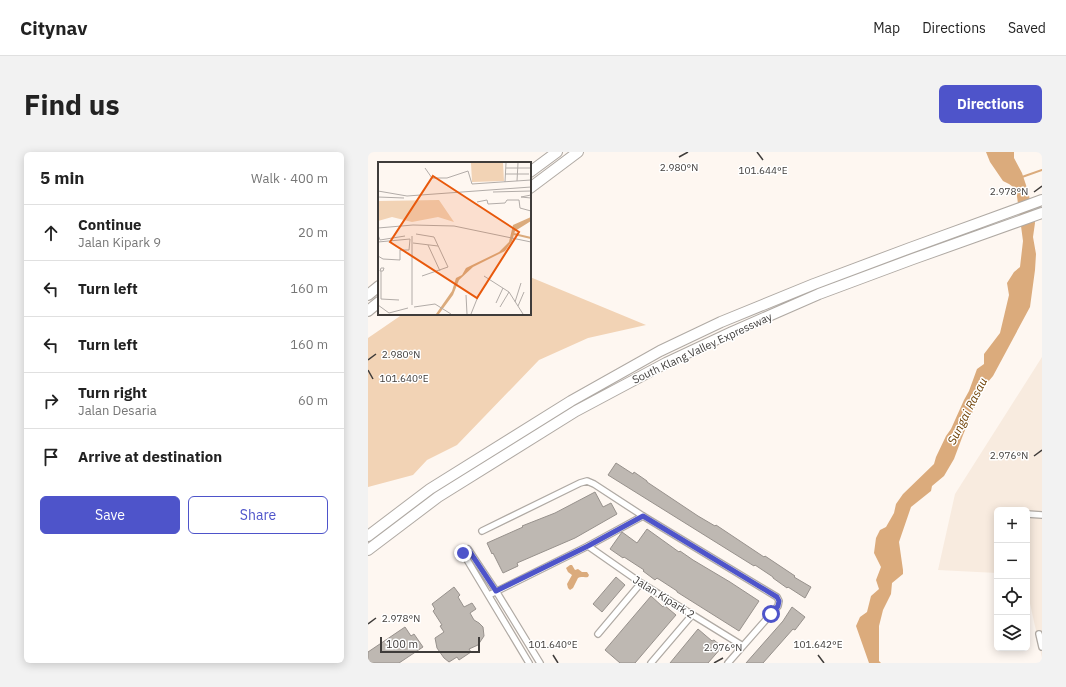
<!DOCTYPE html>
<meta charset="utf-8">
<style>
:root{--surface:#fff;--page:#f2f2f2;--text:#222;--muted:#767676;--line:#e0e0e0;--accent:#4e54ca}
body{margin:0;font-family:"IBM Plex Sans",sans-serif;background:var(--page);color:var(--text)}
.controls{position:absolute;right:12px;bottom:12px;display:grid;overflow:hidden;border-radius:6px;box-shadow:0 2px 10px #0003}
.controls button{width:36px;height:36px;display:grid;place-items:center;padding:0;border:0;border-bottom:1px solid var(--line);background:var(--surface);color:var(--text);font:20px sans-serif}
.scale{position:absolute;left:12px;bottom:10px;width:100px;box-sizing:border-box;padding-left:4px;border:2px solid #3f3c3a;border-top:0;font-size:11px;line-height:14px;white-space:nowrap;color:#3f3c3a;-webkit-text-stroke:3px #fff;paint-order:stroke}
.stop{position:absolute;width:12px;height:12px;margin:-9px;border:3px solid #4e54ca;border-radius:50%;background:#fff}
.stop.end{background:#4e54ca;border-color:#fff;box-shadow:0 1px 4px #0008}
.list{margin:0;padding:0;list-style:none}
h2{display:flex;justify-content:space-between;align-items:center;height:52px;margin:0;padding:0 16px;font-size:17px}
h2 small{font-size:13px;font-weight:400;color:var(--muted)}
.list li{display:grid;grid-template-columns:26px 1fr auto;gap:12px;align-items:center;box-sizing:border-box;height:56px;padding:0 16px;border-top:1px solid var(--line)}
.list b{display:block;font-size:15px;white-space:nowrap}
.list p{margin:0;font-size:13px;white-space:nowrap;color:var(--muted)}
.list em{font-size:13px;font-style:normal;color:var(--muted)}
.actions{display:flex;gap:8px;padding:12px 16px}
.actions a{flex:1;padding:9px 0;border:1px solid var(--accent);border-radius:6px;text-align:center;font-size:14px;color:var(--accent)}
.actions .main{background:var(--accent);color:#fff}
.icon{flex:none;width:22px;height:22px;fill:none;stroke:currentColor;stroke-width:2;stroke-linecap:round;stroke-linejoin:round}
.map{position:relative;flex:none;width:674px;height:511px;overflow:hidden;border-radius:6px}
header{display:flex;align-items:center;gap:24px;box-sizing:border-box;height:56px;padding:0 20px;background:var(--surface);border-bottom:1px solid var(--line)}
header strong{font-size:19px}
nav{display:flex;gap:22px;margin-inline-start:auto;font-size:14px}
.intro{display:flex;align-items:center;justify-content:space-between;box-sizing:border-box;height:96px;padding:0 24px}
h1{margin:0;font-size:28px}
.button{padding:10px 18px;border-radius:6px;background:var(--accent);color:#fff;font-size:14px;font-weight:700}
main{display:flex;gap:24px;padding:0 24px}
aside{flex:1;background:var(--surface);border-radius:6px;box-shadow:0 2px 10px #0003}
.map>svg:first-child{display:block}
.built{fill:#f8ebdf}
.green{fill:#f2d3b5}
.water{fill:#dbab7c}
.lines{fill:none;stroke-linecap:round;stroke-linejoin:round}
.stream{stroke:#dbab7c;stroke-width:2}
.building{fill:#beb8b2;stroke:#97918c}
.minor-casing{stroke:#b0aaa4;stroke-width:8}
.motorway-casing{stroke:#b0aaa4;stroke-width:12}
.minor{stroke:#fff;stroke-width:5.5}
.motorway{stroke:#fff;stroke-width:10}
.route{stroke:#4e54ca;stroke-width:5}
.ticks{fill:none;stroke:#3f3c3a;stroke-width:1.5}
.labels{text-anchor:middle;dominant-baseline:central;stroke-width:3;stroke-linejoin:round;paint-order:stroke}
.street-label{font-size:11px;fill:#3f3c3a;stroke:#fff}
.water-label{font-size:12px;font-style:italic;fill:#6f4206;stroke:#fff}
.inset-river{fill:none;stroke:#dbab7c;stroke-width:2}
.inset-road{fill:none;stroke:#b2aca8;stroke-width:1}
.view{fill:#e8590c;fill-opacity:0.15;stroke:#e8590c;stroke-width:2}
.inset-edge{fill:none;stroke:#3f3c3a;stroke-width:2}
.ticks-label{font-size:10px;text-anchor:middle;fill:#3f3c3a;stroke:#fff;stroke-width:3;stroke-linejoin:round;paint-order:stroke}
</style>
<header>
<strong>Citynav</strong>
<nav><a>Map</a><a>Directions</a><a>Saved</a></nav>
</header>
<div class="intro"><h1>Find us</h1><a class="button">Directions</a></div>
<main>
<aside>
<h2>5 min<small>Walk · 400 m</small></h2>
<ul class="list">
<li><svg class="icon" aria-label="ahead" viewBox="0 0 24 24"><path d="M12 20V5M6 11l6-6 6 6"/></svg><div><b>Continue</b><p>Jalan Kipark 9</p></div><em>20 m</em></li>
<li><svg class="icon" aria-label="left" viewBox="0 0 24 24"><path d="M17 20v-9H6M10 6l-5 5 5 5"/></svg><div><b>Turn left</b></div><em>160 m</em></li>
<li><svg class="icon" aria-label="left" viewBox="0 0 24 24"><path d="M17 20v-9H6M10 6l-5 5 5 5"/></svg><div><b>Turn left</b></div><em>160 m</em></li>
<li><svg class="icon" aria-label="right" viewBox="0 0 24 24"><path d="M7 20v-9h11M14 6l5 5-5 5"/></svg><div><b>Turn right</b><p>Jalan Desaria</p></div><em>60 m</em></li>
<li><svg class="icon" aria-label="arrive" viewBox="0 0 24 24"><path d="M6 21V4h12l-3 4 3 4H6"/></svg><div><b>Arrive at destination</b></div></li>
</ul>
<div class="actions"><a class="main">Save</a><a>Share</a></div>
</aside>
<div class="map">
<svg width="674" height="511" viewBox="0 0 674 511">
<rect width="100%" height="100%" fill="#fef7f1"/>
<path class="built" d="M674 205V506L659 438V358H629V421L570 418 587 342Z"/>
<path class="green" d="M162 125 278 173 220 186 171 208 89 293 59 308 45 323 0 335V186L35 162H162Z"/>
<path class="water" d="M618 0H646V6L654 21 660 39 667 71 665 85 668 102 667 118 662 155 625 224 614 237 595 283 586 307 576 324 564 334 563 339 543 355 531 390 535 418V422L524 431 523 442 515 458 511 474V509L513 511H501L488 474 492 465 499 460 503 444 511 437 508 428 513 415 506 401 508 386 512 378 518 375 526 361 528 352 535 342 566 312 568 305 578 284 583 277 596 248 601 239 609 217 616 212V202L632 181 641 143 639 131 646 120 652 115 655 89 648 37 641 32 635 29 622 10Z
M202 413H204L207 418 210 417 214 420H219L221 423 220 425C216 426 213 424 210 426L205 436 202 438 200 436 199 432 204 423 200 420 198 416Z"/>
<g class="lines">
<path class="stream" d="M654 25 674 18"/>
</g>
<path class="building" d="M248 311 265 322 266 320 279 329V330L330 364 347 374 348 373 396 405 397 404 427 424 426 425 443 435 437 446 420 435 419 436 405 426V425L387 413 386 414 240 323Z
M227 340 235 355 243 351 249 362 207 386 149 411 150 414 135 421 125 401 124 402 119 391 155 375 154 374 187 361Z
M279 377 311 400 312 399 325 408 362 430 391 449 371 479 309 440V439L289 426 287 428 275 419 276 418 256 405 255 406 242 397 254 380 269 391Z
M248 425 257 433 234 460 225 452Z
M86 435 92 443 90 445 96 455 104 451 108 457 102 461 106 468 111 471 115 475 116 484 110 493 101 497 103 500 91 508 89 505 81 510 76 506 69 496 67 486 76 480 72 474 74 473 65 459 67 457 64 452Z
M283 444 295 455 296 453 308 463 267 511H252L237 498Z
M424 455 437 465 427 478 425 477 395 511H378L415 469Z
M37 475 43 484 46 482 55 495 31 511H0V500Z
M330 477 344 489 346 488 354 495 340 511H302Z"/>
<g class="lines">
<g class="minor-casing">
<path id="minor" d="M659 362 674 363
M114 379 212 331 219 329 226 332 275 364 409 445 411 449 410 454 360 511
M220 394 273 431 375 494
M121 443 220 394 275 364
M230 482 273 431
M671 482 674 495
M161 511 95 401 100 397 128 439 172 511
M283 511 324 463"/>
</g>
<g class="motorway-casing">
<path id="motorway" d="M162 20 189 0
M162 36 210 0
M0 143 11 134
M0 159 11 150
M0 384 62 337 203 249 292 199 353 170 446 132 542 96 674 48
M0 398 70 345 208 259 298 211 364 180 451 142 545 107 674 61"/>
</g>
<use href="#minor" class="minor"/>
<use href="#motorway" class="motorway"/>
</g>
<g class="lines">
<path class="route" d="M95 401 100 397 128 439 220 394 275 364 409 445 411 449 410 454 403 462"/>
</g>
<path class="ticks" d="M389 0 395 8M311 5 320 0M666 40 674 34M0 208 8 202M0 218 5 227M666 304 674 298M0 472 8 466M185 503 190 511M450 503 456 511M346 511 355 506"/>
<g class="labels">
<g class="street-label">
<text transform="translate(334 196) rotate(-25)">South Klang Valley Expressway</text>
<text transform="translate(296 445) rotate(32)">Jalan Kipark 2</text>
</g>
<g class="water-label">
<text transform="translate(599 259) rotate(-63)">Sungai Rasau</text>
</g>
</g>
<g transform="translate(10 10)">
<rect width="153" height="153" fill="#fef7f1"/>
<path d="M93 1H125L126 19 94 20ZM61 38 76 60 60 55 34 60 14 55 0 59V39Z" fill="#f2d3b5"/>
<path d="M153 55V59L137 69 134 79 127 89 95 105 81 118 75 133 61 152H58L74 129 78 116 84 113 88 106 121 90 131 80 135 63Z" fill="#dbab7c"/>
<path class="inset-river" d="M136 72 153 76"/>
<path class="inset-road" d="M47 6 54 16H69L90 9 94 22 153 18M128 6H153M127 12H151M139 19 140 1M127 20 128 1M0 29 29 34 153 25M115 30 153 29M153 33 143 35 153 36M0 35 26 36M99 40 109 38 110 42 127 41 129 38H141L142 46 153 49M0 66 35 63 76 64 153 80M38 72 56 75 70 105 44 114M0 73 2 78 27 74M34 74V143M0 80 32 77 31 88H22V98L5 97 0 94M35 81 60 84M50 83 62 109M3 106H6L5 109H2ZM3 109V137L21 138M106 114 131 130 145 152M88 133 89 152M137 140 143 121M118 141 125 126M0 143 11 151 30 146M140 144 146 130M36 145 57 142 73 152M122 145 131 130M93 152 101 132"/>
<path class="view" d="M55 14 141 70 99 136 12 80Z"/>
<rect width="153" height="153" class="inset-edge"/>
</g>
<g class="ticks-label">
<text x="311" y="19">2.980°N</text>
<text x="395" y="22">101.644°E</text>
<text x="641" y="43">2.978°N</text>
<text x="33" y="206">2.980°N</text>
<text x="36" y="230">101.640°E</text>
<text x="641" y="307">2.976°N</text>
<text x="33" y="470">2.978°N</text>
<text x="185" y="496">101.640°E</text>
<text x="450" y="496">101.642°E</text>
<text x="355" y="499">2.976°N</text>
</g>
</svg>
<div class="controls">
<button>+</button>
<button>−</button>
<button><svg class="icon" aria-label="locate" viewBox="0 0 24 24"><circle cx="12" cy="12" r="6"/><path d="M12 2v4M12 18v4M2 12h4M18 12h4"/></svg></button>
<button><svg class="icon" aria-label="layers" viewBox="0 0 24 24"><path d="M12 4l9 5-9 5-9-5zM3 14l9 5 9-5"/></svg></button>
</div>
<div class="scale">100 m</div>
<div class="stop" style="left:403px;top:462px"></div>
<div class="stop end" style="left:95px;top:401px"></div>
</div>
</main>
